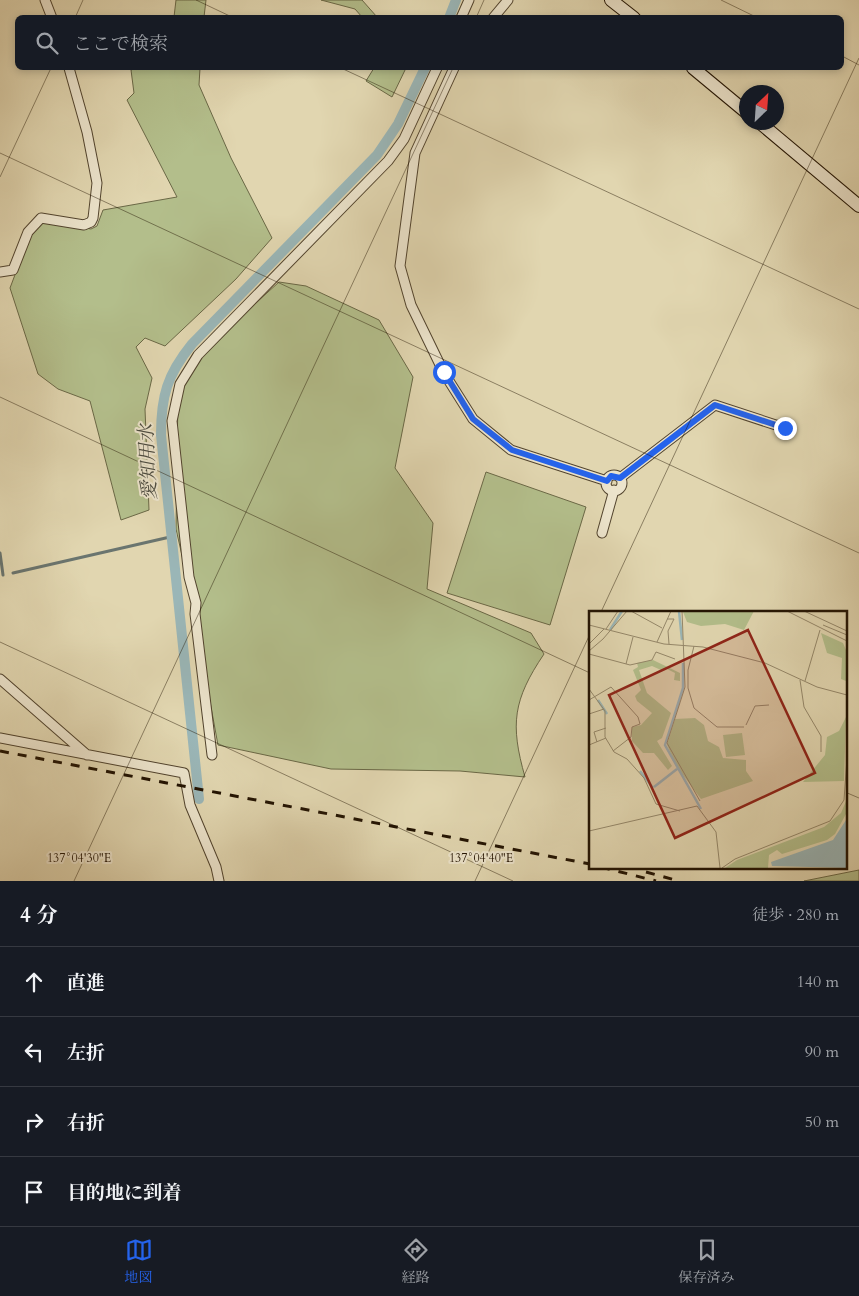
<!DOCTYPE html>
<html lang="ja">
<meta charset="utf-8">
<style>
:root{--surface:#171b24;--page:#20242c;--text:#f1f3f6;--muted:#9ea1a6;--line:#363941;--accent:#2563eb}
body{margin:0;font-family:Cardo,"Noto Serif JP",serif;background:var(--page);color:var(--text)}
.compass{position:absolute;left:739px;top:85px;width:45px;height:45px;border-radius:50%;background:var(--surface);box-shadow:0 2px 8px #0003;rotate:25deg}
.stop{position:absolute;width:15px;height:15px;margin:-11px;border:4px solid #2563eb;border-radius:50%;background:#fff}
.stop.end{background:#2563eb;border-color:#fff;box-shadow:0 1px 5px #0008}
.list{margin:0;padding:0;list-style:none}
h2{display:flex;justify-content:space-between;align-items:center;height:65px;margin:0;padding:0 20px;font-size:21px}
h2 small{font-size:16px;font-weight:400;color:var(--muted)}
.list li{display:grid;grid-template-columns:32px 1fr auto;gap:15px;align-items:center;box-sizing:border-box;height:70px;padding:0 20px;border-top:1px solid var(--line)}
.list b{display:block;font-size:19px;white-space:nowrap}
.list em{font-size:16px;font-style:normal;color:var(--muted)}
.icon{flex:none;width:28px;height:28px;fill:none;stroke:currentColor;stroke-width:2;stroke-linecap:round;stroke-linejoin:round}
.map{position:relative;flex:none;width:859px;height:881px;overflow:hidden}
.search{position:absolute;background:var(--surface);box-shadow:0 2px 8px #0003;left:15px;right:15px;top:15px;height:55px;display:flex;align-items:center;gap:12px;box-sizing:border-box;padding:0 18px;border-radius:8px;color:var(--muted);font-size:19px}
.sheet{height:345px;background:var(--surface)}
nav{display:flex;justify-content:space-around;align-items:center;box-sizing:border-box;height:70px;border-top:1px solid var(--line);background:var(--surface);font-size:14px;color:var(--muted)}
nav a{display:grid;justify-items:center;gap:2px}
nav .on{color:var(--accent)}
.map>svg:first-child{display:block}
.green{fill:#b3be8b;stroke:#6a6846}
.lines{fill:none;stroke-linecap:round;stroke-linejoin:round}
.stream{stroke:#6a756f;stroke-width:3}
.canal{stroke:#9ab6b7;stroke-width:10}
.minor-casing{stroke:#52442e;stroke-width:11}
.secondary-casing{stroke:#221302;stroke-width:14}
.minor{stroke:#ece4cc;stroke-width:9}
.secondary{stroke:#ece4cc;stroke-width:12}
.rail{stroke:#221302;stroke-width:3;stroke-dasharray:9 9;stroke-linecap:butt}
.route{stroke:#2563eb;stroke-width:6}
.ticks{fill:none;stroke:#221302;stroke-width:1;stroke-opacity:0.45}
.labels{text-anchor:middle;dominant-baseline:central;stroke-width:4;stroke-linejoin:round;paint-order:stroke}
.water-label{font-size:19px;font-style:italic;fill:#4c4c41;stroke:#ece4cc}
.inset-river{fill:none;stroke:#9ab6b7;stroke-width:2.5}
.inset-road{fill:none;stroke:#95886a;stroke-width:1}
.view{fill:#8f2418;fill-opacity:0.15;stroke:#8f2418;stroke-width:2.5}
.inset-edge{fill:none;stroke:#221302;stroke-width:2.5}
.ticks-label{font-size:12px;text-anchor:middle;fill:#221302;stroke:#ece4cc;stroke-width:4;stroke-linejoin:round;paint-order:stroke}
</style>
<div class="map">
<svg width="859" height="881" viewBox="0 0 859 881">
<rect width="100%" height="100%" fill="#e1d6b0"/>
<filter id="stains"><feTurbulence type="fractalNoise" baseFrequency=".004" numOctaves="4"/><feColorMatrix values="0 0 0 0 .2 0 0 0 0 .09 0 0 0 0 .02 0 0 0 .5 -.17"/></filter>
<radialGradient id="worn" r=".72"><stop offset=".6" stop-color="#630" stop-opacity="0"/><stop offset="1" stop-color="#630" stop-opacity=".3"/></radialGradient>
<path class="green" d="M176 0H206L204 17H174Z
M321 0H362L377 17H362L355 9Z
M137 68H200L199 85 231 158 272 238 236 279 165 346 145 338 136 347 152 378 145 409 149 510 121 520 90 401 58 389 38 374 10 288 30 235 42 219 91 229 97 226 103 210 177 197 127 100 134 93 131 70Z
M374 68H406L392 97 366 81Z
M279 282 306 286 379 320 413 377 395 468 433 523 427 589 531 633 544 654C513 700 510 724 525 777L460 771 331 769 218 745 188 582 176 529 178 393 201 353Z
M486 472 586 507 550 625 447 593Z
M859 870V881H804Z"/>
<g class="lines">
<path class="stream" d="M0 553 3 575
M13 573 170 537"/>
<path class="canal" d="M449 18 456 0
M199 799 161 435C161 396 167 375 192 344L377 155 398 124 425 68"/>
<g class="minor-casing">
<path id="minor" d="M45 0 52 18
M461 18 469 0
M493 18 508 0
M454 68 415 153 400 266 411 305 444 373 473 419 511 450 607 481
M0 272 13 270 28 232 41 218 84 225 91 222 93 218 97 183 87 132 69 68
M606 483a8 8 0 1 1 16 0a8 8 0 1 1-16 0Z
M620 478 715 405 785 428
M602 533 614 490
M0 679 87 755
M0 738 184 773 190 805 216 867 219 881
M212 755 195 614 196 603 189 577 172 421 180 384 198 355 388 161 404 139 437 68"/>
</g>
<g class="secondary-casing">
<path id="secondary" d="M611 0 634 18
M693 68 746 112
M759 122 859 206"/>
</g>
<use href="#minor" class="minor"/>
<use href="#secondary" class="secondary"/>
<path class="rail" d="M0 751 590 864
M601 867 656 881
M646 872 679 881"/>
</g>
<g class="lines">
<path class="route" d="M444 372 473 419 512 450 607 481 611 476 620 478 715 405 785 428"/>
</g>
<path class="ticks" d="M196 0 234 18M721 0 758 18M75 18 83 0M476 18 484 0M842 56 859 65M341 68 859 309M0 153 859 553M0 177 51 68M0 397 590 673M601 612 859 58M0 642 513 881M845 792 859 798M74 881 453 68M475 881 590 634"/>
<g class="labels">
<g class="water-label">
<text transform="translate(148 462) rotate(-93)">愛知用水</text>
</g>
</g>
<g transform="translate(589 611)">
<rect width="258" height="258" fill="#e1d6b0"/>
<path d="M165 0 155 19 136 13 112 15 98 11 94 1ZM232 22 254 32 257 39V70L252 68 253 47 238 42ZM64 49 91 62V70L85 69 86 62 78 58 72 59 63 55 50 59 58 82 82 102 73 127 68 130 83 155 79 159 65 142H54L43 130V116L52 114 63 102 48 90 46 85 52 79 44 59 49 56 48 52ZM257 106 255 170 214 171 236 144 238 126 250 120ZM106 107 115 114 119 130 130 136 134 147 157 149V160L164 170 112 188 88 156 78 134 86 108ZM153 122 156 144 137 146 134 124ZM257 190V203L246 223 238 229 193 243 188 239 180 244 179 257H136L148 249 235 216 252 202Z" fill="#b3be8b"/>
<path d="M257 209V257L183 255 182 251 244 229Z" fill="#9ab6b7"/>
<path class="inset-river" d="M90 0 93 29M21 19 33 0M94 52V77L76 134 112 198M9 89 18 103M51 160 64 177M65 176 88 158"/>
<path class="inset-road" d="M42 0 73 17M93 0 96 76 78 132 111 190M198 0 258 30M215 0 258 20M78 8H85L79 20 80 33M0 14 75 33 114 36 176 52 228 76 258 84M234 14 258 24M17 18 29 0M68 31 82 0M0 33 15 18M105 35 99 59V77L105 97 128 116H155M0 40 14 28 38 0M0 43 41 54 63 49 67 41 86 48M37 53 44 26M211 69 215 96 232 125V141M216 70 231 19M0 78 16 100V126L25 141 38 148 55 167 67 193 91 200M0 89 22 76 49 106 51 113 43 116 42 126 24 140M0 103 15 98M157 114 166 95 180 94M8 131 5 121 17 117M0 134 17 127M0 220 108 195 127 221 131 257M133 257 146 248 241 210 255 189 258 147"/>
<path class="view" d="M159 19 226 162 86 227 20 84Z"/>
<rect width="258" height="258" class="inset-edge"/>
</g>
<g class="ticks-label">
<text x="79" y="862">137°04'30"E</text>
<text x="481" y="862">137°04'40"E</text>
</g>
<rect width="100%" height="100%" filter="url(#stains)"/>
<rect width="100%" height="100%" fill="url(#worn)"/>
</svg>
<svg class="compass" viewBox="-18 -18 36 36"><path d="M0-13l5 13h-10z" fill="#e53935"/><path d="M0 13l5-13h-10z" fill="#9ea1a6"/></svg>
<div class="stop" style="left:444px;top:372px"></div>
<div class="stop end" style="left:785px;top:428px"></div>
<div class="search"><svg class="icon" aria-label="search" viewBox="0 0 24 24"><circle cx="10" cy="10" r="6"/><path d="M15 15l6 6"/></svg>ここで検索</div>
</div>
<section class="sheet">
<h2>4 分<small>徒歩 · 280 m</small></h2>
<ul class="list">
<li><svg class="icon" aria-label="ahead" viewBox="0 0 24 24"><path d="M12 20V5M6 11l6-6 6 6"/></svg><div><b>直進</b></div><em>140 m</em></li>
<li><svg class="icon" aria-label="left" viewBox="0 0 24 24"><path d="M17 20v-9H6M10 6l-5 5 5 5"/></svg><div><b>左折</b></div><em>90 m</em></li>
<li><svg class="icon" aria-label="right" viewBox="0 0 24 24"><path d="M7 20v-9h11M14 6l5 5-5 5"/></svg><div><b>右折</b></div><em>50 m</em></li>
<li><svg class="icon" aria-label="arrive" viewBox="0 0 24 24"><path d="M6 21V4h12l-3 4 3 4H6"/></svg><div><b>目的地に到着</b></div></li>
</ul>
</section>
<nav>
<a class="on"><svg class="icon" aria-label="map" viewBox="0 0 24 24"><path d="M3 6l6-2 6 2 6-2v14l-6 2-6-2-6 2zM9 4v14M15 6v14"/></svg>地図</a>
<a><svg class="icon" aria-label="directions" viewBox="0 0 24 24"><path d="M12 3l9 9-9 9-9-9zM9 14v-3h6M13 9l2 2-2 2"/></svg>経路</a>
<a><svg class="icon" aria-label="saved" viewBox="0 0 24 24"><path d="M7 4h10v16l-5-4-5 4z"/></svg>保存済み</a>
</nav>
